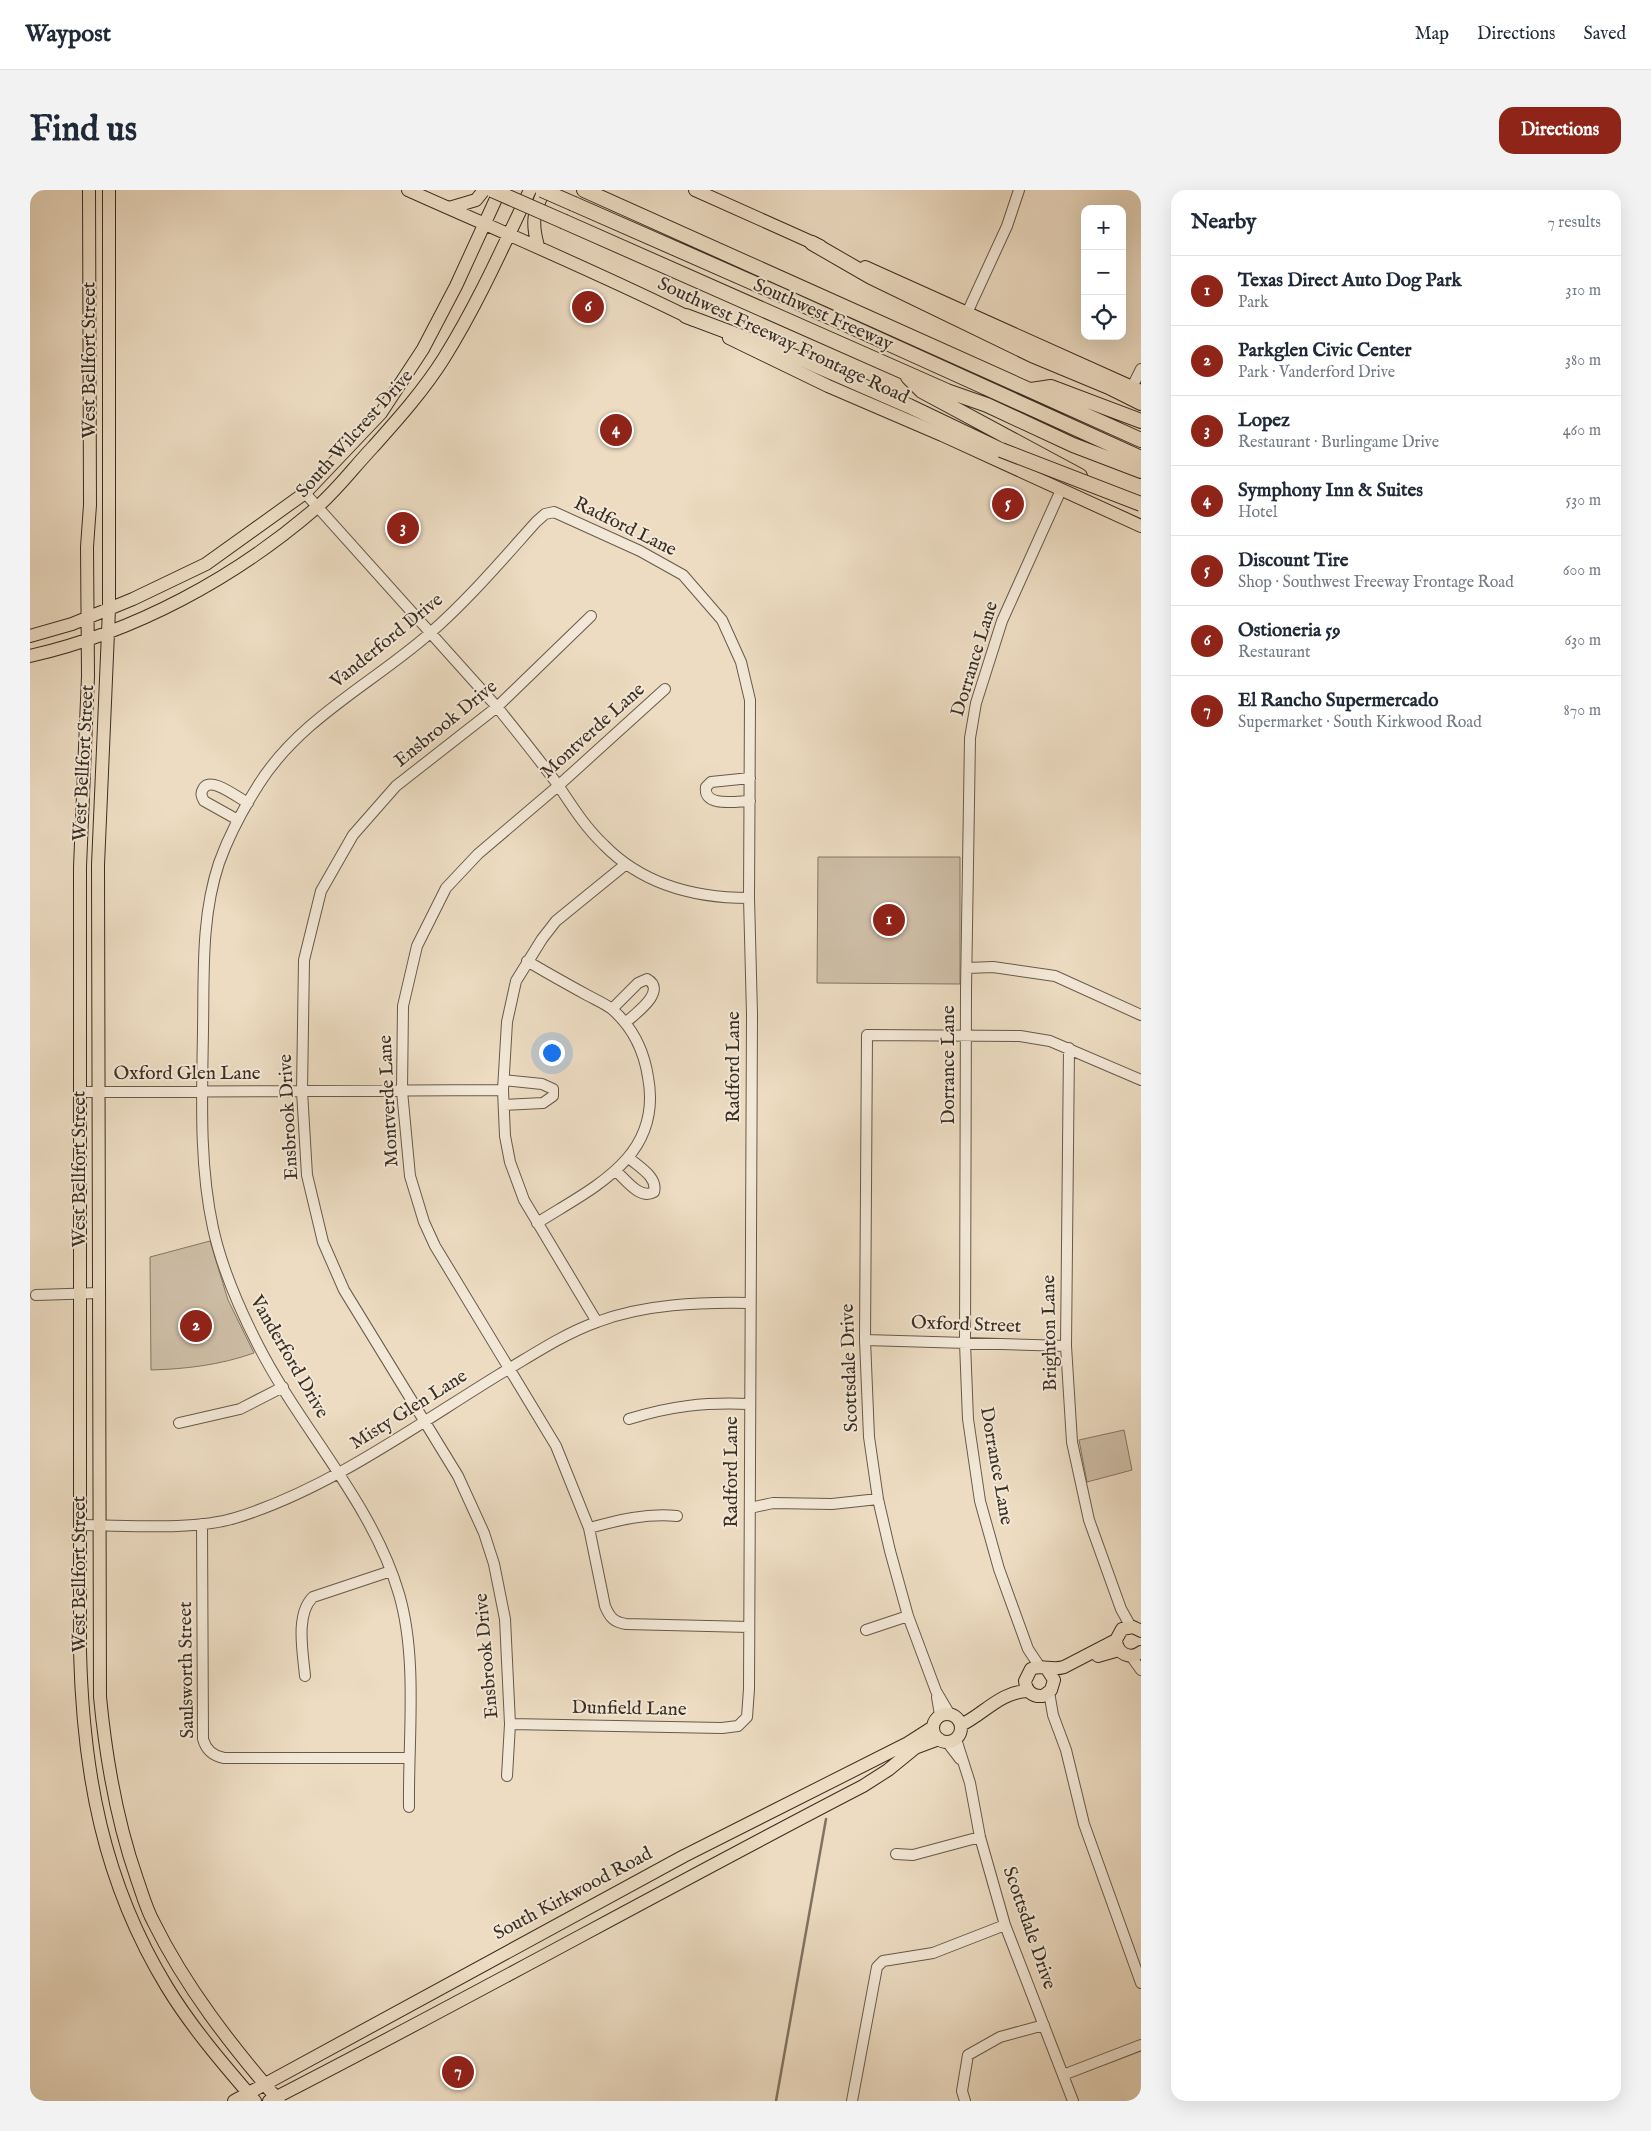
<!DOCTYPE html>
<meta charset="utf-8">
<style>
:root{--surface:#fff;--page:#f2f2f3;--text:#1f2937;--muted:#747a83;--line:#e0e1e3;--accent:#8f2418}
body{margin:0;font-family:"IM FELL English",serif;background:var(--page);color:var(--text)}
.controls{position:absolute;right:15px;top:15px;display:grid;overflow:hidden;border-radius:10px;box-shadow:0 5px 20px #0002}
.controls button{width:45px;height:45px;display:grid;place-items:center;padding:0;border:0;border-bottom:1px solid var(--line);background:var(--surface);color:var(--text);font:25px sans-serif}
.you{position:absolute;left:521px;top:862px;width:18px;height:18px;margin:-12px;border:4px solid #fff;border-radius:50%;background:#1a73e8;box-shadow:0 0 0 8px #1a73e833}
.badge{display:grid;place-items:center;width:32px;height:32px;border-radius:50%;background:var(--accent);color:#fff;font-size:16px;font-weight:700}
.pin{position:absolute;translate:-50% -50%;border:2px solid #fff;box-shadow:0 1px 5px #0006}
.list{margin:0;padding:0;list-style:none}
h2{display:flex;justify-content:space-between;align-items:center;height:65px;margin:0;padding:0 20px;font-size:21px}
h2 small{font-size:16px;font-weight:400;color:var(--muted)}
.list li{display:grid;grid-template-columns:32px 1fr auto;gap:15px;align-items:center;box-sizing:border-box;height:70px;padding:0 20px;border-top:1px solid var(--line)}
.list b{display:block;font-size:19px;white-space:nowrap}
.list p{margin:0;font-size:16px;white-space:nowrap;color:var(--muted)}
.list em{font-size:16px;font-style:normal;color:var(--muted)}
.icon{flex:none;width:28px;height:28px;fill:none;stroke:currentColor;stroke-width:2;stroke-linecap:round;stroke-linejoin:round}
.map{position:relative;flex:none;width:1111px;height:1911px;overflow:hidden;border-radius:15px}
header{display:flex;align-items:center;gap:30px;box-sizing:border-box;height:70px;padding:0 25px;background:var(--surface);border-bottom:1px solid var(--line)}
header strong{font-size:24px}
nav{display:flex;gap:28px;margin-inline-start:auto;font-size:18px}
.intro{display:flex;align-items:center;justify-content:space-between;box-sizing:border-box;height:120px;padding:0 30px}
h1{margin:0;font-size:35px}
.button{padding:12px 22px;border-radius:15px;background:var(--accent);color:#fff;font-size:18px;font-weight:700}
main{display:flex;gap:30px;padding:0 30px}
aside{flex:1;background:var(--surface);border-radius:15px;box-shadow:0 5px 20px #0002}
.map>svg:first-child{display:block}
.green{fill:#cebea7;stroke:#847665}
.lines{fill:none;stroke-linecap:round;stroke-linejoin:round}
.stream{stroke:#807362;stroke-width:2.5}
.minor-casing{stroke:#665a4b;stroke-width:12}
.major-casing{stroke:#392e23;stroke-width:14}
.highway-casing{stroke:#392e23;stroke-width:16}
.minor{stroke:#f3e8d7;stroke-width:10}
.major{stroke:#eddcc2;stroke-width:12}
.highway{stroke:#eddcc2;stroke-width:14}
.highway-bridge-casing{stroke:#392e23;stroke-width:16;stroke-linecap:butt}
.highway-bridge{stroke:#eddcc2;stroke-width:14}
.labels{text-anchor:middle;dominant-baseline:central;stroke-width:4;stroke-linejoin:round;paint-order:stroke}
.street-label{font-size:19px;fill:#392e23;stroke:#f3e8d7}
</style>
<header>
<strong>Waypost</strong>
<nav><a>Map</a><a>Directions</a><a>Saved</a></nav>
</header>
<div class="intro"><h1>Find us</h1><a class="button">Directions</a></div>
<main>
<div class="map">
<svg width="1111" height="1911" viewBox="0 0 1111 1911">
<rect width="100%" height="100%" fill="#eddcc2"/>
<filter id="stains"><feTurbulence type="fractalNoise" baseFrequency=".004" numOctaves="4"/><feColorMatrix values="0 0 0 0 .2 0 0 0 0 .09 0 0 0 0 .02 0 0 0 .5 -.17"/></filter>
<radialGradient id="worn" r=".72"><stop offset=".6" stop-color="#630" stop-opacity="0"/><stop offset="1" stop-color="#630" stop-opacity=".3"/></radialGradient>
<path class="green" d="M788 667H930V794L787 793Z
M180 1051 198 1110 224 1163C190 1175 156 1179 121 1180L120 1067Z
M1094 1240 1102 1280 1057 1292 1049 1250Z"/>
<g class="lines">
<path class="stream" d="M746 1911 796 1629"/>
<g class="minor-casing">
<path id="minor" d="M937 123 977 36 989 0
M1102 197 1111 179
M275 303 467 517C488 543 508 568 528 595 542 616 555 637 574 655 613 695 665 708 719 708
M635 499 528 596 448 664 416 698 387 756 373 816 372 901 380 986 394 1032 405 1056 526 1256 559 1338 575 1416C580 1428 584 1432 596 1434L719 1437
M720 611C707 611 673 618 676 597L681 592 720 588
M208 630 174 611C172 607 170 604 173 599 180 585 208 608 218 613
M497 771C517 783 537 794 557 805 566 810 576 814 583 820 603 838 614 861 618 887 633 967 564 997 507 1033
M937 778 963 777 1025 786 1111 825
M582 819 608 793 617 789C638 801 605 824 595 833
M1039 858 1036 1156 1042 1252 1059 1330 1091 1419 1101 1437
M474 890 512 894 523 899V906L513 913 474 915
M51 902 473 900
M586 981C596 990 610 1010 624 1002 628 987 609 977 599 968
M6 1105 69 1103
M567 1132 494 1010 480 972 475 946 473 900 477 832 486 791 512 749 526 731 596 674
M835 1150 1036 1156
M599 1229C641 1216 675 1212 719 1214
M149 1233 210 1219 253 1197
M720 1318 743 1313 802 1314 848 1309
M172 1334 173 1549C176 1560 183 1566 194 1568H378
M50 1335C96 1335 162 1341 205 1328 298 1300 388 1234 470 1184 501 1166 533 1144 567 1132 614 1114 670 1112 720 1113
M559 1338C589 1330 616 1323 647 1326
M836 1440 878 1426
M1101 1466 1111 1480
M1010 1477 998 1459 969 1379 950 1311 938 1229 935 1153 936 800 940 548 946 513 972 431 1031 300
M275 1486C273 1463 265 1424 283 1407L361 1381
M1019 1502 1023 1525 1036 1560 1054 1634 1111 1793
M907 1507 910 1525
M919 1523 906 1501 878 1426 860 1361 848 1309 839 1247 835 1150 837 845 990 846 1020 851 1111 890
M926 1549 940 1593 950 1647 975 1735 1043 1911
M917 1552 930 1569
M477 1586 480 1534 475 1429 464 1374 454 1343 428 1286 314 1100 293 1052 277 985 272 901 274 770 291 701 323 645 366 596 467 517 561 426
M379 1617C378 1550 388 1468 369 1404 343 1314 270 1238 228 1155 209 1118 192 1079 183 1038 169 974 172 906 173 840 174 784 171 727 189 673 199 645 213 619 229 594 270 529 343 493 399 444 438 410 472 370 506 332L515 324 524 322 610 361 653 385 692 430 711 472 720 510 719 708 722 824 719 1499 717 1527 708 1536 692 1538 480 1534
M866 1664 883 1665 950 1647
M1033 1885 1111 1855
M822 1911 847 1777 853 1771 903 1763 975 1735
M935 1911 932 1901 938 1865 970 1847 1014 1835"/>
</g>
<g class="major-casing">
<path id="major" d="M59 0 60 315 57 357 58 486 50 677V1461C53 1583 73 1692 137 1797 162 1838 194 1875 225 1911
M79 0V419L68 675 70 1507C76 1569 86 1629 107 1689 112 1703 116 1718 123 1731 156 1798 201 1855 249 1911
M378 0C474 43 570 83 664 130
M665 0 790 56
M419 18 446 10 454 0
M508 56C501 31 504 23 514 0
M835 77 1111 201
M699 148 798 196 912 245 1111 336
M0 446 42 434 103 409 176 374 275 303 351 223 393 159 426 96 470 0
M0 466C105 442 205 388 286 318 307 300 324 277 343 257 368 229 394 200 414 168 447 115 473 57 500 0
M1111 1441 1103 1437 1092 1439 1086 1450C1087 1464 1100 1470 1111 1462
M1068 1466 1089 1460
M1017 1479 1024 1490 1021 1500 1013 1506C1002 1507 996 1501 995 1491L1001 1479C1011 1474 1022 1481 1034 1477L1086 1450
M903 1538a14 14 0 1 1 28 0a14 14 0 1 1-28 0Z
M931 1535C954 1524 971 1501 999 1501
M204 1911 654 1666 878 1553 903 1537
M239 1911C438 1809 634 1699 833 1596L858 1580 885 1558 909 1549"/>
</g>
<g class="highway-casing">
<path id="highway" d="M554 0 1111 250
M544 14 751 105 1111 268
M535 32 917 201 957 215 1043 255 1111 281
M782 53 841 87 1002 165 1079 197 1111 213
M656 126 776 171 879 216 971 260
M878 187 892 201 1050 286
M1001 200 1021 197 1111 231"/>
</g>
<use href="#minor" class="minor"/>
<use href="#major" class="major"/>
<use href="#highway" class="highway"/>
<g class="highway-bridge-casing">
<path id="highway-bridge" d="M462 0 535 32
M512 0 544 14
M971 260 1111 314"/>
</g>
<use href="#highway-bridge" class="highway-bridge"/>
</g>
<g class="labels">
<g class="street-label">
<text transform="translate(793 125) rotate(24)">Southwest Freeway</text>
<text transform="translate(753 151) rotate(25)">Southwest Freeway Frontage Road</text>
<text transform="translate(60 170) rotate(-90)">West Bellfort Street</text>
<text transform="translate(325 244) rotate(-48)">South Wilcrest Drive</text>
<text transform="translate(595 337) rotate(26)">Radford Lane</text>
<text transform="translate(357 451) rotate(-39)">Vanderford Drive</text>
<text transform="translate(945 469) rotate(-73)">Dorrance Lane</text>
<text transform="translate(416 534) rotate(-39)">Ensbrook Drive</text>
<text transform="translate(563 541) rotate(-42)">Montverde Lane</text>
<text transform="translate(54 573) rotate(-87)">West Bellfort Street</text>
<text transform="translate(919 875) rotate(-90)">Dorrance Lane</text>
<text transform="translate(704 877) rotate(-90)">Radford Lane</text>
<text x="157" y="884">Oxford Glen Lane</text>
<text transform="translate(359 911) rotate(-93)">Montverde Lane</text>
<text transform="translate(259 927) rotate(-93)">Ensbrook Drive</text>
<text transform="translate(50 979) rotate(-90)">West Bellfort Street</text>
<text transform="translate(936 1135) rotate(2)">Oxford Street</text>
<text transform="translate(1020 1143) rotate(-91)">Brighton Lane</text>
<text transform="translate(259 1167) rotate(60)">Vanderford Drive</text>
<text transform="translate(820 1178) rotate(-92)">Scottsdale Drive</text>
<text transform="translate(379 1220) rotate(-32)">Misty Glen Lane</text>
<text transform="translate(966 1276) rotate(80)">Dorrance Lane</text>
<text transform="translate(702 1282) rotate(-90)">Radford Lane</text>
<text transform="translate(50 1384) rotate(-90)">West Bellfort Street</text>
<text transform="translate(457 1466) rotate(-95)">Ensbrook Drive</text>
<text transform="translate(157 1480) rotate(-91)">Saulsworth Street</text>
<text transform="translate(599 1519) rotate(1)">Dunfield Lane</text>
<text transform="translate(543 1704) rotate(-28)">South Kirkwood Road</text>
<text transform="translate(999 1738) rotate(71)">Scottsdale Drive</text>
</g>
</g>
<rect width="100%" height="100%" filter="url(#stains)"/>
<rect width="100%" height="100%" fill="url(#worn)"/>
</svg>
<div class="controls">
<button>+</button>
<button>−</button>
<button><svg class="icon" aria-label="locate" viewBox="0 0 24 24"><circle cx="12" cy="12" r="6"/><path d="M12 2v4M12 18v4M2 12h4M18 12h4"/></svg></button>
</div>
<div class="you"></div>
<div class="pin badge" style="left:859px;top:730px">1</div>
<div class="pin badge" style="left:166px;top:1136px">2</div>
<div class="pin badge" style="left:373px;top:338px">3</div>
<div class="pin badge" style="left:586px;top:240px">4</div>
<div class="pin badge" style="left:978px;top:314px">5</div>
<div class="pin badge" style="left:558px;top:117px">6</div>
<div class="pin badge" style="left:428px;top:1882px">7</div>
</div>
<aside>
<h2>Nearby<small>7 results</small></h2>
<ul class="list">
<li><span class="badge">1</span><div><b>Texas Direct Auto Dog Park</b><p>Park</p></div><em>310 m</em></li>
<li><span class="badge">2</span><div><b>Parkglen Civic Center</b><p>Park · Vanderford Drive</p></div><em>380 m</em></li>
<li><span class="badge">3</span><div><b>Lopez</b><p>Restaurant · Burlingame Drive</p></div><em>460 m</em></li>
<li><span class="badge">4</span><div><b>Symphony Inn &amp; Suites</b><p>Hotel</p></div><em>530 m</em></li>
<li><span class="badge">5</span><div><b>Discount Tire</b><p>Shop · Southwest Freeway Frontage Road</p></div><em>600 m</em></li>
<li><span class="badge">6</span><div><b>Ostioneria 59</b><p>Restaurant</p></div><em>630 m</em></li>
<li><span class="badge">7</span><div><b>El Rancho Supermercado</b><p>Supermarket · South Kirkwood Road</p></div><em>870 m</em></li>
</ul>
</aside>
</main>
